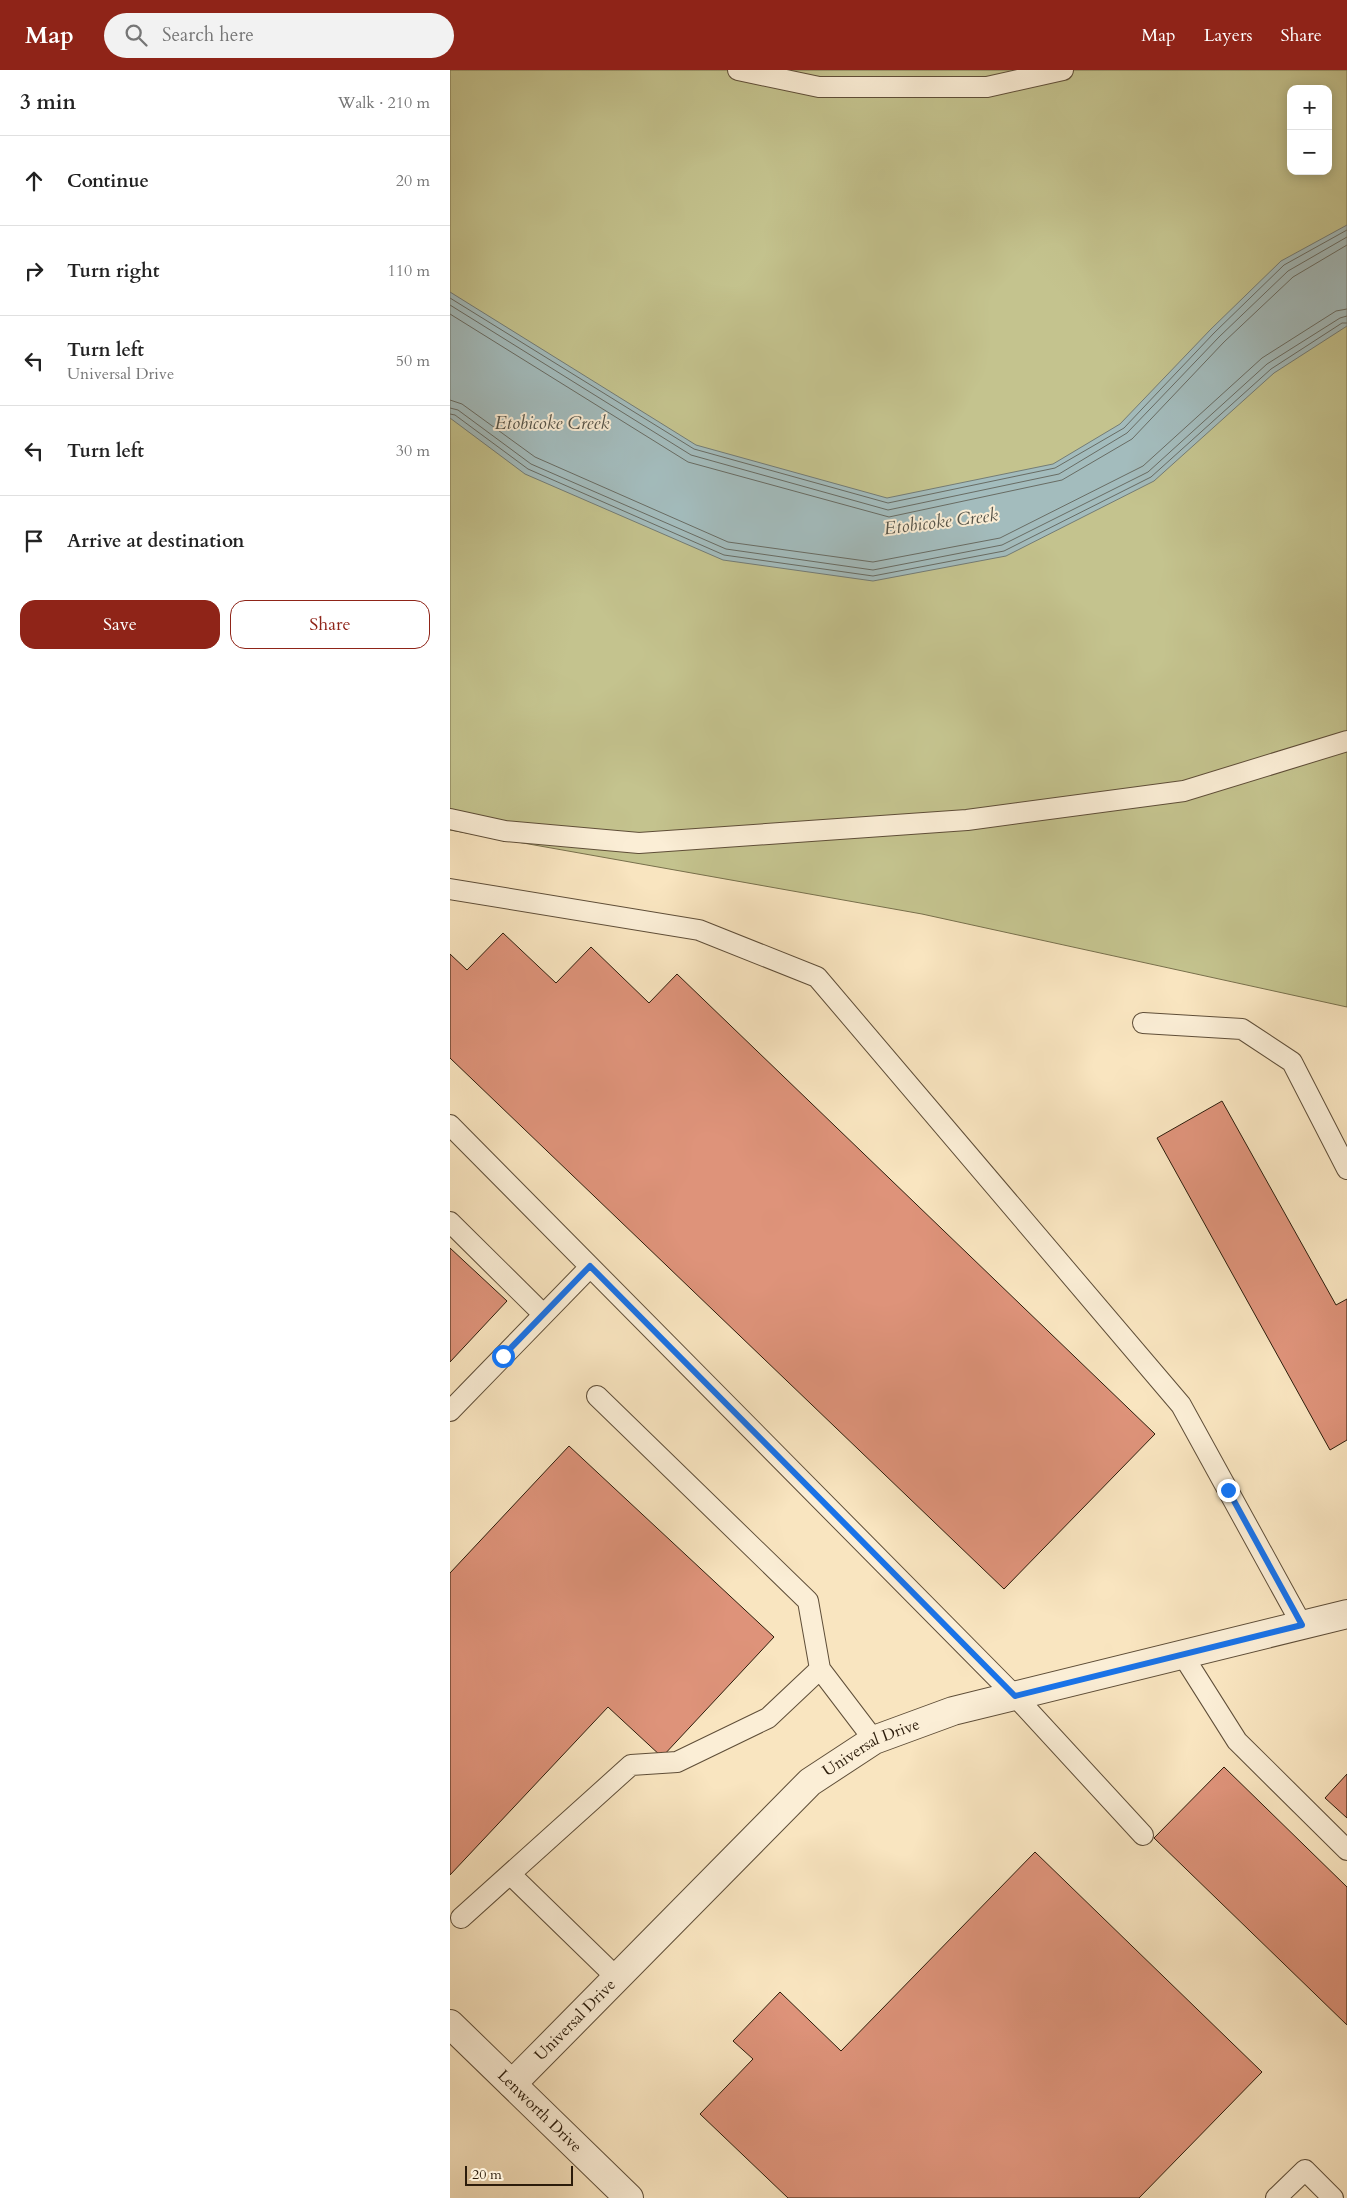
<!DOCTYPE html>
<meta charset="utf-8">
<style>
:root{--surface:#fff;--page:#f2f2f2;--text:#222;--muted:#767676;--line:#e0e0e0;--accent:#8f2418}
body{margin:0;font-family:Cardo,serif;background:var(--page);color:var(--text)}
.controls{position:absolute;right:15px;top:15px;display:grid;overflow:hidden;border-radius:10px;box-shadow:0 2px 12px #0003}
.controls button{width:45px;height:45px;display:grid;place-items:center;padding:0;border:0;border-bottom:1px solid var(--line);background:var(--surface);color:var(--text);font:25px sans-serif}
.scale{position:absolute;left:15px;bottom:12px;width:108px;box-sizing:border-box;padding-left:5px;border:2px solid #2c1c0b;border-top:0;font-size:14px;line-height:18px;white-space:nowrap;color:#2c1c0b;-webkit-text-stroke:4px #fbeed6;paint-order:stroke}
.stop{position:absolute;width:15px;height:15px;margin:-11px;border:4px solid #1a73e8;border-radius:50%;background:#fff}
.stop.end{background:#1a73e8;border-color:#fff;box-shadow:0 1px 5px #0008}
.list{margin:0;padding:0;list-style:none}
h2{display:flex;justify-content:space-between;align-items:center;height:65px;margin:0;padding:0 20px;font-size:21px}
h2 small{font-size:16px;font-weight:400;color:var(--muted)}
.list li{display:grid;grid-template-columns:32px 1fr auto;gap:15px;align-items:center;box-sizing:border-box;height:90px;padding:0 20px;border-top:1px solid var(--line)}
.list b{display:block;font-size:19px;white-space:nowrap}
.list p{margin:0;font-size:16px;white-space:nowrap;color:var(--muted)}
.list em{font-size:16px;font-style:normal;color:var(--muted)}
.actions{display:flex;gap:10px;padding:15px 20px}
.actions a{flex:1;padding:11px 0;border:1px solid var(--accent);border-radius:15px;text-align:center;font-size:18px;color:var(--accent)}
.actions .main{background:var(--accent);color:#fff}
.icon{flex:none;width:28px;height:28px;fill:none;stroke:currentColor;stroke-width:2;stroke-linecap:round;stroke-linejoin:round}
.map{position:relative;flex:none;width:897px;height:2128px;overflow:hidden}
header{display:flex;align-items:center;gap:30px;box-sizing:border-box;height:70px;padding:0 25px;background:var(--accent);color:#fff}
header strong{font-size:24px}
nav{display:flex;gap:28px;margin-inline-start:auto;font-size:18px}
.search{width:350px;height:45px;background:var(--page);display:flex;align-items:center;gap:12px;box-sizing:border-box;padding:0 18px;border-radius:28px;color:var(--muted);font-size:19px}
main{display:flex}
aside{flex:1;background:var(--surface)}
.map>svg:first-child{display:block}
.green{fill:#c4c38e;stroke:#78704c;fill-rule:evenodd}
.water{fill:#a3bcbd;stroke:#737c76}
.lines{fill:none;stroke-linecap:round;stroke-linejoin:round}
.shore{stroke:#686c64;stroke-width:1}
.building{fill:#de937a;stroke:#2c1c0b}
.lane-casing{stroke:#5f4e38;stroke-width:22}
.street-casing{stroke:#5f4e38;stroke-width:30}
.lane{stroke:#fbeed6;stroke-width:20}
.street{stroke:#fbeed6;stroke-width:28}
.route{stroke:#1a73e8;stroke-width:6}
.labels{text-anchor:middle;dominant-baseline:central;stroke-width:4;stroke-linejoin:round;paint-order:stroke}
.street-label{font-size:16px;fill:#2c1c0b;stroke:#fbeed6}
.water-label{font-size:18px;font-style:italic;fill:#565449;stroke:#fbeed6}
</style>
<header>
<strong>Map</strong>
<div class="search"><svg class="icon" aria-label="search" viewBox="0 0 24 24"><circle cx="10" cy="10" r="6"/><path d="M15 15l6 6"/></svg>Search here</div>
<nav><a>Map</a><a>Layers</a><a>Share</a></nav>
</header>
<main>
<aside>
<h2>3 min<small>Walk · 210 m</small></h2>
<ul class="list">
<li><svg class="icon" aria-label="ahead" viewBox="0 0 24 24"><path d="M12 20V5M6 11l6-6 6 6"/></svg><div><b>Continue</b></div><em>20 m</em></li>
<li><svg class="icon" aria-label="right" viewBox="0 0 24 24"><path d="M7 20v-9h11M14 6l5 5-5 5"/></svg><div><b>Turn right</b></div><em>110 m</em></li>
<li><svg class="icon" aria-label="left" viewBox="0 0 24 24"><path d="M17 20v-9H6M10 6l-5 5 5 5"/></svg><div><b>Turn left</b><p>Universal Drive</p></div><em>50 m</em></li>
<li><svg class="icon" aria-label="left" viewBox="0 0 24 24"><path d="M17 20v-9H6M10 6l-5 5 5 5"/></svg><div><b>Turn left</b></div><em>30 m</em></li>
<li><svg class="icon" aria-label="arrive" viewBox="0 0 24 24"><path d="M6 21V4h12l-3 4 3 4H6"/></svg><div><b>Arrive at destination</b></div></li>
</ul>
<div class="actions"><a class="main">Save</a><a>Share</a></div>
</aside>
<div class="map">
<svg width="897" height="2128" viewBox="0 0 897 2128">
<rect width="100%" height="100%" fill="#f9e5c0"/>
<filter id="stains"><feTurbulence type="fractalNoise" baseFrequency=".004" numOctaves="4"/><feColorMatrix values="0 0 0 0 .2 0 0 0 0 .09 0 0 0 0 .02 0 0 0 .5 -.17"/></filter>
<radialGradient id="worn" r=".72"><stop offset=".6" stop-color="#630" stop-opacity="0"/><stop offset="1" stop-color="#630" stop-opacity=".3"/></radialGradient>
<path class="green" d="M0 0H897V937L472 844 0 760ZM841 19H878V101H841Z"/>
<path class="water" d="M897 155V256L824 303 704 411 556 486 423 511 273 490 75 404 0 348V222L246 375 437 428 603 394 670 354 761 259 831 191Z"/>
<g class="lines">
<path class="shore" d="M0 228 244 379 438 433 605 398 674 358 764 263 834 195 897 160
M0 235 241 385 438 440 609 404 677 363 769 267 838 201 897 167
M0 244 238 392 439 447 612 410 682 369 774 272 843 207 897 175
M0 330 12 334 85 387 278 472 423 492 550 468 693 396 812 288 886 241 897 239
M0 338 8 340 81 394 276 479 423 500 552 475 698 402 817 294 890 248 897 246
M0 344 5 345 78 399 274 485 423 506 554 481 701 407 821 299 892 253H897"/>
</g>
<path class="building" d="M53 863 106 913 141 877 199 933 227 904 705 1364 554 1519 0 988V884L17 900Z
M772 1031 886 1235 897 1229V1370L880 1380 707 1068Z
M0 1178 57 1231 0 1292Z
M119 1376 324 1567 212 1687 158 1637 0 1805V1503Z
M774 1697 897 1817V1955L704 1768Z
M897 1704V1748L875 1728Z
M585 1782 812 2002 689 2128H338L250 2044 303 1989 283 1971 330 1922 391 1981Z"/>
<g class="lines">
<g class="lane-casing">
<path id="lane" d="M288 0 369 17H537L613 0
M0 749 55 761 189 773 517 750 734 721 897 671
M0 819 249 860 367 907 731 1335 852 1555
M693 953 792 959 842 992 897 1099
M0 1055 565 1626 693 1765
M0 1152 93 1244
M147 1326 358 1531 370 1599 424 1670
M0 1341 140 1197
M732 1584 787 1671 897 1780
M60 1804 167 1908
M11 1848 181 1695 227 1692 318 1648 370 1599
M826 2128 855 2100 883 2128"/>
</g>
<g class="street-casing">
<g id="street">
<path id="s1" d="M0 1954 179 2128"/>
<path id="s2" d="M62 2014 360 1712 424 1670 503 1641 897 1544"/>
</g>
</g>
<use href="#lane" class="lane"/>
<use href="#street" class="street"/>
</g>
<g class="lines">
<path class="route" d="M53 1286 140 1196 565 1626 852 1555 778 1420"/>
</g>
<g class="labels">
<g class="street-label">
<text stroke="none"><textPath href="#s2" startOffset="495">Universal Drive</textPath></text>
<text stroke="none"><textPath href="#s2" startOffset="90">Universal Drive</textPath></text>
<text stroke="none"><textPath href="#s1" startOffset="125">Lenworth Drive</textPath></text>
</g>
<g class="water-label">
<text x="102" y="353">Etobicoke Creek</text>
<text transform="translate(491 452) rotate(-7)">Etobicoke Creek</text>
</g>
</g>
<rect width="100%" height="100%" filter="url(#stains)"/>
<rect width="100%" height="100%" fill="url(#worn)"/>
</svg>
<div class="controls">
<button>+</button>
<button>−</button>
</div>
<div class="scale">20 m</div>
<div class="stop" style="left:53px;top:1286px"></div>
<div class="stop end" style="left:778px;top:1420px"></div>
</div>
</main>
